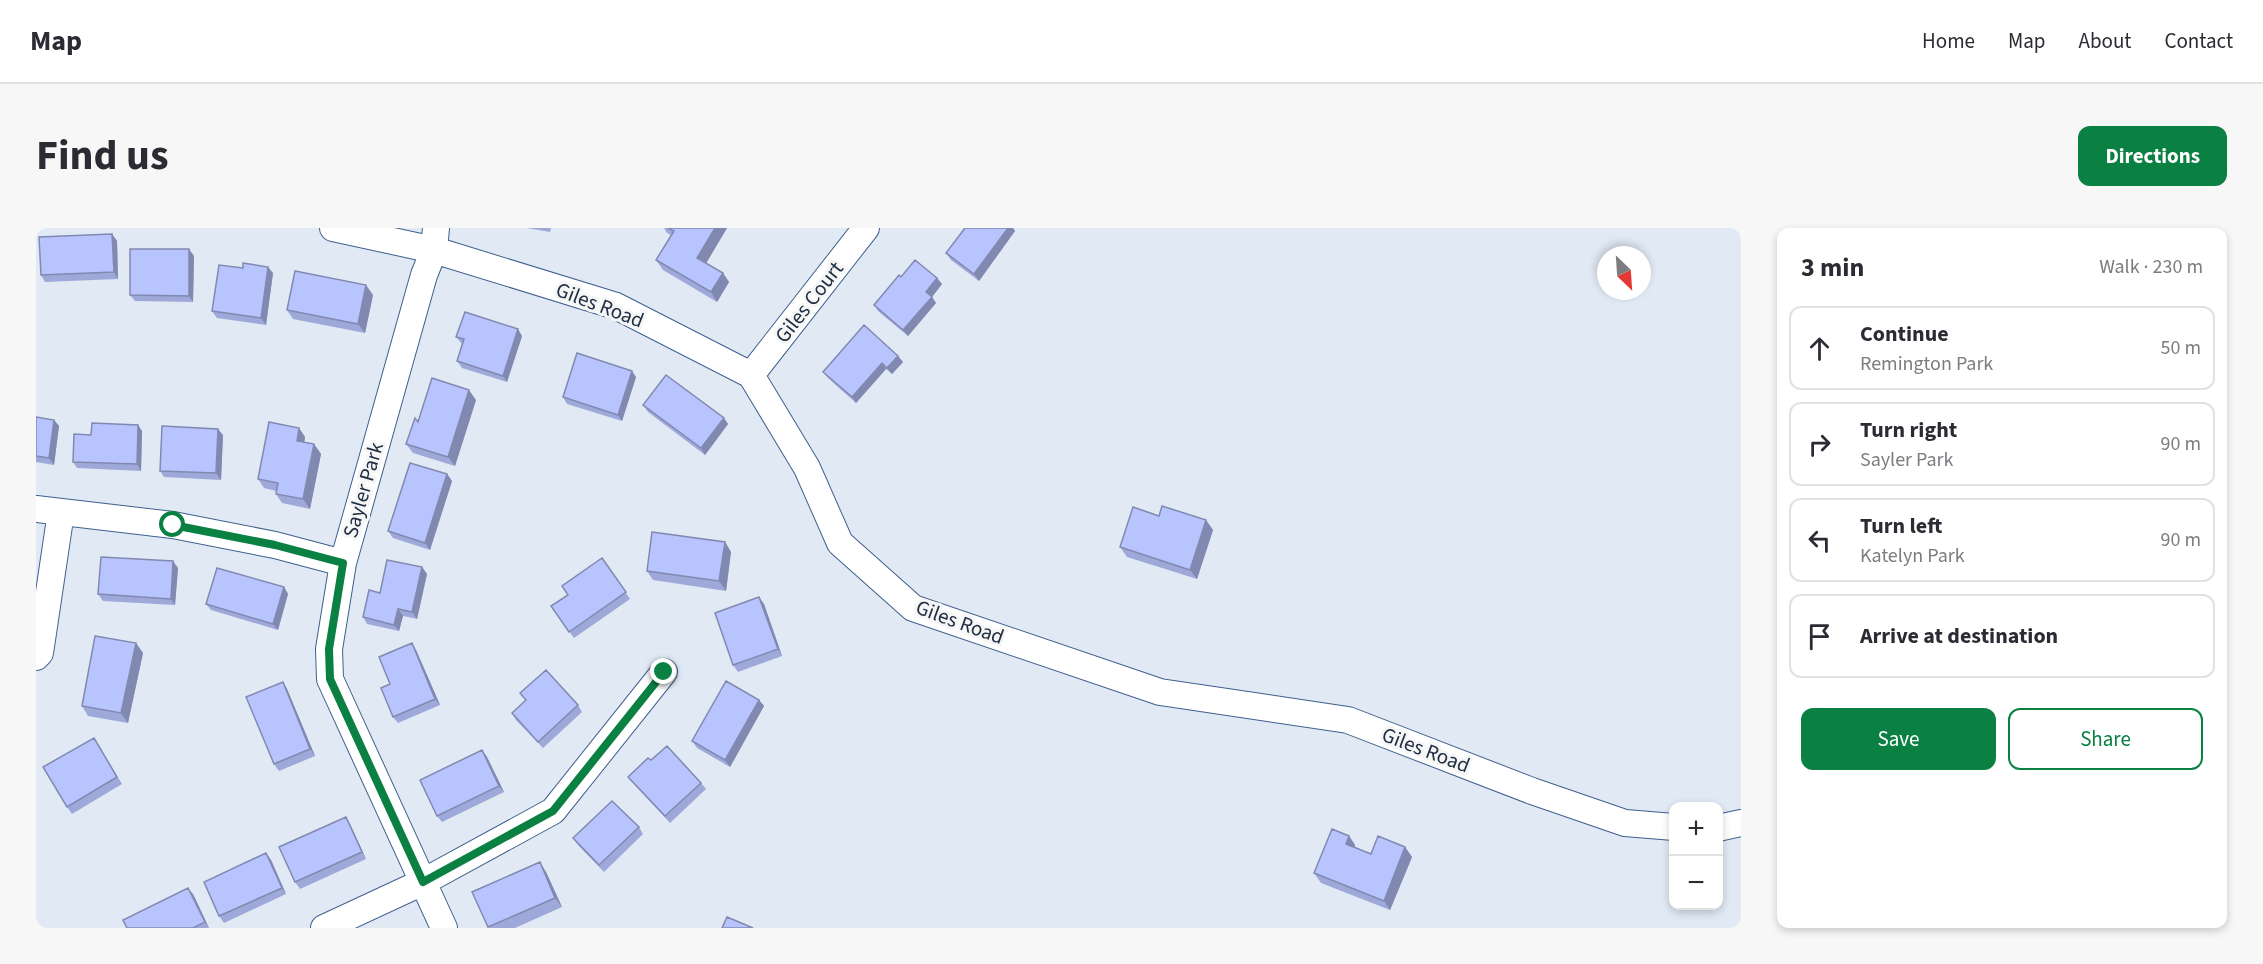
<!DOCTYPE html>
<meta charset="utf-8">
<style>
:root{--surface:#fff;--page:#f7f7f7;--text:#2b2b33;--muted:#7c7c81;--line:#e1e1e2;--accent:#0b8043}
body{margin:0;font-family:"Source Sans 3",sans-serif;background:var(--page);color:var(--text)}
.controls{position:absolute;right:18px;bottom:18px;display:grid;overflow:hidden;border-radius:12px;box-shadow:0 3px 9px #0003}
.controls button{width:54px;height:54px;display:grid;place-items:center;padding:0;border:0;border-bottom:2px solid var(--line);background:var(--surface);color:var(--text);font:30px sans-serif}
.compass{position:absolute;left:1561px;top:18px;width:54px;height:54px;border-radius:50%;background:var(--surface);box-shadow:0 3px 9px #0003;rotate:155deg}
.stop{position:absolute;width:18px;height:18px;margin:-14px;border:4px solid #0b8043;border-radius:50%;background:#fff}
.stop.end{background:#0b8043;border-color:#fff;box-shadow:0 2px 6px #0008}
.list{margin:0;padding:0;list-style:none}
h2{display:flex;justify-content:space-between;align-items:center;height:78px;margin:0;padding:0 24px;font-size:26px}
h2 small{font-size:20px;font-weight:400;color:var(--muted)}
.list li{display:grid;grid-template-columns:39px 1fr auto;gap:18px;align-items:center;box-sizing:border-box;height:84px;margin:0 12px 12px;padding:0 12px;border:2px solid var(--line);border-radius:12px}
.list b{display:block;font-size:22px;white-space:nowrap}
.list p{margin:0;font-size:20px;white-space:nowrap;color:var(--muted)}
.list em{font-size:20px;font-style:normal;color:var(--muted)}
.actions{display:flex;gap:12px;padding:18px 24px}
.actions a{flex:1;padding:14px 0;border:2px solid var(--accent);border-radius:12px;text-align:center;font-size:21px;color:var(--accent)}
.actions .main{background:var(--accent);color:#fff}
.icon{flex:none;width:33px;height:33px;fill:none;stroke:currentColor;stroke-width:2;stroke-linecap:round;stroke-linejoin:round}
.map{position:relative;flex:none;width:1705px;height:700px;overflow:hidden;border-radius:12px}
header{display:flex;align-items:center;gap:36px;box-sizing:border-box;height:84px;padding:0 30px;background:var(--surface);border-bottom:2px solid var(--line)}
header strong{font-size:28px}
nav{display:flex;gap:33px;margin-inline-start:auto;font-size:21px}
.intro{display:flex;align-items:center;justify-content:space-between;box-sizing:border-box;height:144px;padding:0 36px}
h1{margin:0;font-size:42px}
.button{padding:15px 27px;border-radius:12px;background:var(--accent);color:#fff;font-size:21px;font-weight:700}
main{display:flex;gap:36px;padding:0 36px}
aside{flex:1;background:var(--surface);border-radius:12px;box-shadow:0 3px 9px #0003}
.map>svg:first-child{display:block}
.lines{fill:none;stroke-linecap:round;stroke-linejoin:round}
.minor-casing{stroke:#3e608e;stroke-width:28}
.minor{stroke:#fff;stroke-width:26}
.wall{fill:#9ea9da}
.shaded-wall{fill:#8189b1}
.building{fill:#b8c4fd;stroke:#8189b1;stroke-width:1.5}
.route{stroke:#0b8043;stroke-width:8}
.labels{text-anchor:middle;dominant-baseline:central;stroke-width:6;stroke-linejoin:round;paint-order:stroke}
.street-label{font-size:21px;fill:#202f43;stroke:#f6f6f6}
</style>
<header>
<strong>Map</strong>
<nav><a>Home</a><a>Map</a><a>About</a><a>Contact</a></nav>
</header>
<div class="intro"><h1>Find us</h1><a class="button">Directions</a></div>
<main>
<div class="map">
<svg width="1705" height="700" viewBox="0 0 1705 700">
<rect width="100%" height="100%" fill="#e1e9f4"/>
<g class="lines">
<g class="minor-casing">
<path id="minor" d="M297 0 398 22 580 78 715 147 771 240 804 315 877 380 1124 464 1312 492 1496 563 1589 595 1638 599
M400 0 398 22 388 47 307 335 293 421 294 451 408 700
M715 147 830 0
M0 281 137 297 239 317 307 335
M0 429 4 425 25 284
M1682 600 1705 595
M288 700 387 654 517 583 628 444"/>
</g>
<use href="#minor" class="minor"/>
</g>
<path class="wall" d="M491 0H515L514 4Z
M628 0H691L670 35 687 45 693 54 681 74 627 42 620 32 635 7 631 5Z
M929 0H977L979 3 943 53 915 32 910 25Z
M76 6 81 13 82 51 9 54 5 47Z
M158 28 157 74 99 73 94 67Z
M207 40 237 45 230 97 181 90 176 83Z
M865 49 901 50 906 56 896 69 900 75 872 108 842 83 838 77Z
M337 67 329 105 257 91 251 82Z
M486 108 471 154 426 140 421 133 426 116 420 109Z
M862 128 867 134 856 146 850 141 820 175 792 150 787 144Z
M600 149 586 193 531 176 527 169Z
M440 172 419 238 377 225 370 216 382 194Z
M607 177 688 190 692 196 669 227 612 184Z
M0 189 18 192 23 198 18 237 0 234Z
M102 197 106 203 105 243 41 240 37 234Z
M263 200 269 209 268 214 278 216 285 226 274 281 246 275 240 266V263L228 260 222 251Z
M187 207 185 252 128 249 124 243Z
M411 246 416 253 394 322 357 310 352 303Z
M1123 288 1170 292 1177 302 1161 351 1091 329 1084 319Z
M689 314 695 324 690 363 617 352 611 343Z
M566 330 594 371 538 410 515 378 532 367Z
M386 339 391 346 381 391 367 388 363 403 331 396 327 389 344 365Z
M142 340 139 377 67 373 62 366Z
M248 359 252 366 242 402 175 382 170 376Z
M728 376 746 428 702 444 697 437Z
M100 415 107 425 92 495 52 488 46 478Z
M380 422 404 477 362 495 357 489 354 456Z
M247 454 251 461 279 528 243 543 238 536Z
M484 465 542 477 546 484 507 520 480 492 476 485 490 472Z
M723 472 728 478 694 539 661 520 656 513Z
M62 516 86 556 36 586 31 579Z
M446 522 451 529 468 564 406 594 401 588Z
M615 532 665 555 670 561 634 595 597 555 592 549Z
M314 596 330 631 264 661 259 654Z
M603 599 607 606 568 644 542 617 537 610Z
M1313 608 1319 617V619L1335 626 1369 619 1376 629 1354 682 1285 655 1278 645Z
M230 625 235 632 250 666 188 695 183 688Z
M510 644 526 679 479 700H453L436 664Z
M157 666 173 700H91Z"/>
<path class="shaded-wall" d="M679 0H691L668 39 661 30Z
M972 0H977L979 3 943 53 938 46Z
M76 6 81 13 82 51 78 44Z
M153 21 158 28 157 74 153 68Z
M232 39 237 45 230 97 225 90Z
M687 45 693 54 681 74 675 64Z
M901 50 906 56 896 69 900 75 872 108 867 102 890 64Z
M330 57 337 67 329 105 322 96Z
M482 101 486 108 471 154 467 148Z
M862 128 867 134 856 146 851 140Z
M846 135 850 141 820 175 816 169Z
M596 143 600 149 586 193 582 187Z
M433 162 440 172 419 238 412 229Z
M688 190 692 196 669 227 665 220Z
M18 192 23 198 18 237 13 230Z
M102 197 106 203 105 243 101 236Z
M263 200 269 209 267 222 261 213Z
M182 201 187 207 185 252 180 245Z
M278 216 285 226 274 281 267 271Z
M411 246 416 253 394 322 389 315Z
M1170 292 1177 302 1161 351 1154 342Z
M689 314 695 324 690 363 683 353Z
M137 333 142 340 139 377 135 371Z
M386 339 391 346 381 391 376 384Z
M248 359 252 366 242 402 237 396Z
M723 369 728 376 746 428 742 421Z
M362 381 367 388 363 403 358 397Z
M100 415 107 425 92 495 85 485Z
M376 415 380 422 404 477 399 471Z
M247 454 251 461 279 528 274 521Z
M723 472 728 478 694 539 689 532Z
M446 522 451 529 468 564 463 558Z
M310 589 314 596 330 631 326 624Z
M1313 608 1319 617 1316 625 1310 616Z
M1369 619 1376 629 1354 682 1348 673Z
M230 625 235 632 250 666 246 660Z
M504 634 510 644 526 679 519 670Z
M152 660 157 666 173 700 169 694Z"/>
<path class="building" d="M632 0H679L661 30 687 45 675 64 620 32 638 3Z
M929 0H972L938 46 910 25Z
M76 6 78 44 5 47 3 9Z
M94 21H153V68L94 67Z
M879 32 901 50 890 64 896 69 867 102 838 77 863 47 865 49Z
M207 35 232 39 225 90 176 83 183 37 207 40Z
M259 43 330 57 322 96 251 82Z
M429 84 482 101 467 148 421 133 428 111 420 109Z
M828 97 862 128 851 140 846 135 816 169 787 144Z
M541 125 596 143 582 187 527 169Z
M630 147 688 190 665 220 607 177Z
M396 150 433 162 412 229 370 216 379 190 382 194Z
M0 189 18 192 13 230 0 228Z
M233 194 263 200 261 213 278 216 267 271 240 266 242 255 222 251Z
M56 195 102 197 101 236 37 234 38 206 55 207Z
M126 198 182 201 180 245 124 243Z
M374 235 411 246 389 315 352 303Z
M1126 278 1170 292 1154 342 1084 319 1097 279 1123 288Z
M616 304 689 314 683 353 611 343Z
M65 329 137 333 135 371 62 366Z
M566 330 590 364 533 404 515 378 532 367 526 358Z
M351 332 386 339 376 384 362 381 358 397 327 389 333 362 344 365Z
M181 340 248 359 237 396 170 376Z
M723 369 742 421 697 437 679 385Z
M59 408 100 415 85 485 46 478Z
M376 415 399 471 357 489 345 460 354 456 343 429Z
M510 442 542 477 502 514 476 485 490 472 484 465Z
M690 453 723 472 689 532 656 513Z
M247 454 274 521 238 536 210 469Z
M58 510 81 549 31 579 7 539Z
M631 518 665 555 629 588 592 549 612 530 615 532Z
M446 522 463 558 401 588 384 552Z
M576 573 603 599 563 637 537 610Z
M310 589 326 624 259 654 243 619Z
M1296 601 1313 608 1310 616 1335 626 1342 608 1369 619 1348 673 1278 645Z
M230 625 246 660 183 688 168 654Z
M504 634 519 670 452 699 436 664Z
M152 660 169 694 157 700H91L87 692Z
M691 689 717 700H686Z"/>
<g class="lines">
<path class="route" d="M137 297 239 317 307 335 293 421 294 451 387 654 517 583 628 444"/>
</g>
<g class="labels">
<g class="street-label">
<text transform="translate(773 74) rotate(-52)">Giles Court</text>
<text transform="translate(564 77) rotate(21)">Giles Road</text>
<text transform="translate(327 262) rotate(-74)">Sayler Park</text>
<text transform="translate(924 394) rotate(20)">Giles Road</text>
<text transform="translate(1390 522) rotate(21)">Giles Road</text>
</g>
</g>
</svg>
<div class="controls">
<button>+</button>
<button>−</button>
</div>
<svg class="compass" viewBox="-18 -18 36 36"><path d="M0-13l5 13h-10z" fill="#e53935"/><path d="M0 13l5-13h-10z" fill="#7c7c81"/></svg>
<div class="stop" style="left:137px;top:297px"></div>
<div class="stop end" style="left:628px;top:444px"></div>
</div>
<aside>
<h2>3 min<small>Walk · 230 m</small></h2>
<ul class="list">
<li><svg class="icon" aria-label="ahead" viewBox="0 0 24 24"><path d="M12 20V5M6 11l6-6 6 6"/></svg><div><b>Continue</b><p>Remington Park</p></div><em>50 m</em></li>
<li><svg class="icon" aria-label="right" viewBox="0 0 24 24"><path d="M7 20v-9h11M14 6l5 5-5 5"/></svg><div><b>Turn right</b><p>Sayler Park</p></div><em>90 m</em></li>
<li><svg class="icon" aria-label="left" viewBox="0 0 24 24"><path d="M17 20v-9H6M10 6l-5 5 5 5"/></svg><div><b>Turn left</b><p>Katelyn Park</p></div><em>90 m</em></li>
<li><svg class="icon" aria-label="arrive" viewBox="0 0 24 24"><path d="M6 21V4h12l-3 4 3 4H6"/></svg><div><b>Arrive at destination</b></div></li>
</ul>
<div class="actions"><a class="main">Save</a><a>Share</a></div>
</aside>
</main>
